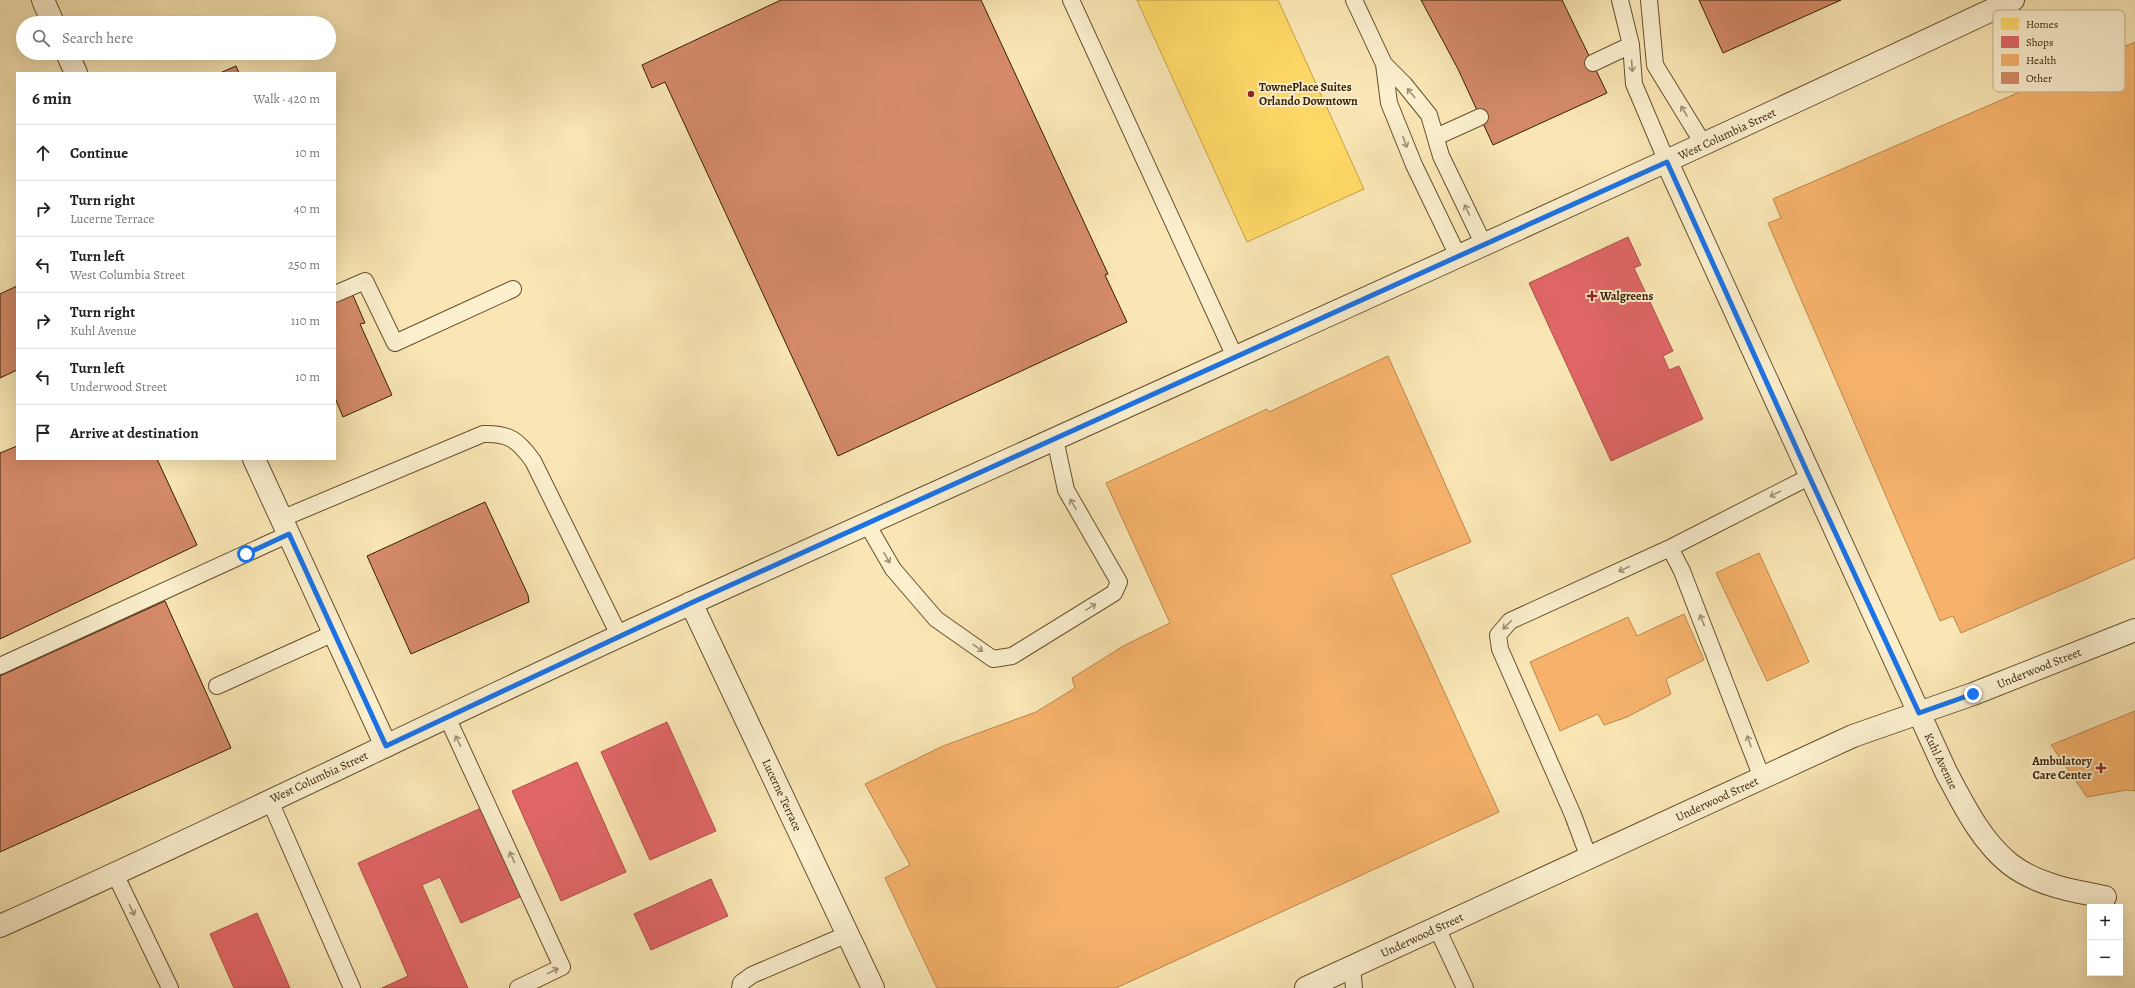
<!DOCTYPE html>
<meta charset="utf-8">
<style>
:root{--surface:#fff;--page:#f2f2f2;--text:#222;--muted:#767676;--line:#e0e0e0}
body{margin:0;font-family:Alegreya,serif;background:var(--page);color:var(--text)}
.controls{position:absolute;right:12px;bottom:12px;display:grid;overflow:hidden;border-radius:0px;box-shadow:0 4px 16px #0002}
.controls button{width:36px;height:36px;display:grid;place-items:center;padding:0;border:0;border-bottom:1px solid var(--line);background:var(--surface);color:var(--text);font:20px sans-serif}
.stop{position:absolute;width:12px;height:12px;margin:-9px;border:3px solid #1a73e8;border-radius:50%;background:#fff}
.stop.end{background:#1a73e8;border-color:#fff;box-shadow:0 1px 4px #0008}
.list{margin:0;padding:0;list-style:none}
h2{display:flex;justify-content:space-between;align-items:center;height:52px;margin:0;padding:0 16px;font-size:17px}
h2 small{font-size:13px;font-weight:400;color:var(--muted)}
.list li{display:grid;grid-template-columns:26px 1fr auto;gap:12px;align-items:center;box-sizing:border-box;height:56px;padding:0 16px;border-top:1px solid var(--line)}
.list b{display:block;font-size:15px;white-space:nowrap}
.list p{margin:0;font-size:13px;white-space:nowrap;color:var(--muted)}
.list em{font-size:13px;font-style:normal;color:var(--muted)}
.icon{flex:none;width:22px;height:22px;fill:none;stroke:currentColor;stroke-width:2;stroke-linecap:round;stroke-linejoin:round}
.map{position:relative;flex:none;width:2135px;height:988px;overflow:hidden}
.search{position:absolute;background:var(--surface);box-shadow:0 4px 16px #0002;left:16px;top:16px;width:320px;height:44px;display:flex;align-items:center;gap:10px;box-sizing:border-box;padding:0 14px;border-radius:22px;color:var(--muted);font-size:15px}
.panel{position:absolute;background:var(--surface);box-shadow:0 4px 16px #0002;left:16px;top:72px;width:320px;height:388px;border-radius:0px}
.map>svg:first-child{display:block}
.homes{fill:#ffd966;stroke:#c3a148}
.shops{fill:#e06666;stroke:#ad5048}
.health{fill:#f6b26b;stroke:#bc864c}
.building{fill:#d48a68;stroke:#361e03}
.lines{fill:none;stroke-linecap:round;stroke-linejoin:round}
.service-casing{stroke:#67502f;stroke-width:18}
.minor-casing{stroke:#67502f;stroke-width:24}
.tertiary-casing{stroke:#67502f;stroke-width:24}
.service{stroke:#fbefce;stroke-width:16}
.minor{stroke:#fbefce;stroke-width:22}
.tertiary{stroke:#fbefce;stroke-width:22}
.oneway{stroke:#a29173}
.route{stroke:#1a73e8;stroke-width:5}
.poi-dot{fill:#8f2418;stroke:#fbefce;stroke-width:1.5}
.labels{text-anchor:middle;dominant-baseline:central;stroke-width:4;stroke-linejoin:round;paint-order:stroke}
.poi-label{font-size:12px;font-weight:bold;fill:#361e03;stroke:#fbefce;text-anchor:start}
.street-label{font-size:12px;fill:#361e03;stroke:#fbefce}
.key{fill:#fbefce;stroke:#c0b091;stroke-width:1}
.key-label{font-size:11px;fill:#361e03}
</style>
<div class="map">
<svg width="2135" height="988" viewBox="0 0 2135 988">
<rect width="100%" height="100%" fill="#f9e6b4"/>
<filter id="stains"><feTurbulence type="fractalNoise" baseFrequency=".005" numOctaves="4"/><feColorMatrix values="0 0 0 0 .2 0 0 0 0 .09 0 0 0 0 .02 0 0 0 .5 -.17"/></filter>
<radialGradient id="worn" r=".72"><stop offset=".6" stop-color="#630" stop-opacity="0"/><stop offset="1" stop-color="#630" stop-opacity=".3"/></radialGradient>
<path class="homes" d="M1137 0H1278L1364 189 1247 242Z"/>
<path class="shops" d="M1628 237 1641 265 1634 268 1673 351 1663 356 1669 370 1679 366 1703 419 1611 461 1529 283Z
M667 722 716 831 650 860 601 752Z
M577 762 626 872 561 901 512 791Z
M488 805 527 894 461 923 440 877 422 885 468 988H382L408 976 358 863Z
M711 879 728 916 651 950 634 914Z
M257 913 290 988H234L210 934Z"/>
<path class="health" d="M2135 42V558L1961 633 1953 616 1940 621 1768 223 1781 218 1773 199Z
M1388 356 1471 542 1391 575 1499 812 1116 988H937L885 878 910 865 865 784 943 746 1036 712 1075 688 1072 678 1125 645 1170 623 1106 483 1267 409 1269 412Z
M1759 553 1809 662 1767 681 1716 573Z
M1684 614 1704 660 1666 679 1671 694 1627 717 1604 725 1598 714 1560 731 1530 662 1628 617 1637 636Z
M2135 711V791L2127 790 2087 797 2051 745Z"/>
<path class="building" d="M781 0H981L1108 274 1105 275 1127 322 838 456 665 82 652 88 642 65Z
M1421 0H1562L1607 93 1493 145 1458 69Z
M1699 0H1841L1723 53Z
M236 66 239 73H220Z
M17 286V370L0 378V294Z
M352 293 365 323 360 324 392 395 343 417 335 398V301Z
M17 446V459H157L197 545 0 639V453Z
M485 502 528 595 529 602 411 654 367 556Z
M165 601 231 748 0 852V676Z"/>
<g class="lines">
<g class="service-casing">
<path id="service" d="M1071 0 1235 357
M1354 0 1384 64 1389 103 1414 165 1458 256
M1620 0 1631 45 1634 84 1667 162
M1649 0 1655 65 1704 145
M1593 63 1631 45
M1384 64 1404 84 1429 115 1441 156 1484 245
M1436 137 1480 117
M335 294 365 281 395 343 513 289
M281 519 483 434C509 433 518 440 533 461L620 637
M867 524 893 569 936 619 993 659 1012 656 1114 593 1119 582 1066 490 1055 439
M1670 548 1809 477
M0 666 289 534
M217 686 334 633
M447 717 562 967 518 988
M270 801 352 988
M1589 858 1573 815 1500 649 1498 635 1510 621 1670 548 1682 571 1762 778
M115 874 170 988
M1437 928 1465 988
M1352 967 1354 988
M740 988 741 983 752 975 848 934"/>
</g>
<g class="minor-casing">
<path id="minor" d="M43 0 53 23
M67 53 76 73
M1667 162 1946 772C1963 804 1981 841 2010 864 2037 885 2073 891 2105 897
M254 459 386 746
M691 603 873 988
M1306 988 1853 736 1973 694 2135 630"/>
</g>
<g class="tertiary-casing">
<path id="tertiary" d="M0 926C234 822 463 706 696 601 1136 402 1577 205 2013 0"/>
</g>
<use href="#service" class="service"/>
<use href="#minor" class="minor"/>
<use href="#tertiary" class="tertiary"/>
</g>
<defs><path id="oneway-shaft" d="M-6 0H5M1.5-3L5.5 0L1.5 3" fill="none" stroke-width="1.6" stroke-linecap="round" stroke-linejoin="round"/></defs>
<g class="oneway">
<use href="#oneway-shaft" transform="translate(1632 66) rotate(86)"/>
<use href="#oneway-shaft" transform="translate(1411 93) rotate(-130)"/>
<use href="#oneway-shaft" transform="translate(1684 111) rotate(-121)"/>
<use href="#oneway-shaft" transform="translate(1405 142) rotate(69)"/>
<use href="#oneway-shaft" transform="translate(1467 210) rotate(-116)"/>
<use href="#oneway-shaft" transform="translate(1775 494) rotate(153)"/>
<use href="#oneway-shaft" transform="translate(1073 504) rotate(-120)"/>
<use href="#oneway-shaft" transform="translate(887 558) rotate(60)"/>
<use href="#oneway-shaft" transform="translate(1624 569) rotate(156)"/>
<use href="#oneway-shaft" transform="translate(1091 607) rotate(-32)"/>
<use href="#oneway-shaft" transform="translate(1702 620) rotate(-112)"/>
<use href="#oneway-shaft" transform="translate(1507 625) rotate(134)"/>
<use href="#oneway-shaft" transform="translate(978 648) rotate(36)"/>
<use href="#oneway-shaft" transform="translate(458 741) rotate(-116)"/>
<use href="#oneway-shaft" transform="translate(1749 741) rotate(-109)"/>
<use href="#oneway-shaft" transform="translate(512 857) rotate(-115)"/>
<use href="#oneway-shaft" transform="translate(132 910) rotate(64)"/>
<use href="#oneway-shaft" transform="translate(553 971) rotate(-26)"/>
</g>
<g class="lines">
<path class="route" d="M246 554 289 534 386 746 691 603 1667 162 1809 476 1919 713 1973 694"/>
</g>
<g class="poi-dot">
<circle cx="1251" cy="94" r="4"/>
<path d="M1590 290h4v4h4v4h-4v4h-4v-4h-4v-4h4z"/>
<path d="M2099 762h4v4h4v4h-4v4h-4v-4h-4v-4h4z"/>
</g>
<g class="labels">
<g class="poi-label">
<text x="1259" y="87">TownePlace Suites<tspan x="1259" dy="14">Orlando Downtown</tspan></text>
<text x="1600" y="296">Walgreens</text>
<text x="2092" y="761" text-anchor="end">Ambulatory<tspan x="2092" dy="14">Care Center</tspan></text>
</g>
<g class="street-label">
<text transform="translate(1727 134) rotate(-25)">West Columbia Street</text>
<text transform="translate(2039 668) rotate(-22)">Underwood Street</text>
<text transform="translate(1941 761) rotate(64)">Kuhl Avenue</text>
<text transform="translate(319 777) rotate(-25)">West Columbia Street</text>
<text transform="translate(782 795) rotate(65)">Lucerne Terrace</text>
<text transform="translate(1717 799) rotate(-25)">Underwood Street</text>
<text transform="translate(1422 935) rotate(-25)">Underwood Street</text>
</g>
</g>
<rect x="1993" y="10" width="132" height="82" rx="6" class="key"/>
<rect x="2001" y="18" width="18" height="12" fill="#ffd966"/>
<rect x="2001" y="36" width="18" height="12" fill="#e06666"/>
<rect x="2001" y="54" width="18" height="12" fill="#f6b26b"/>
<rect x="2001" y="72" width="18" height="12" fill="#d48a68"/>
<g class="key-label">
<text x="2026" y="28">Homes</text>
<text x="2026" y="46">Shops</text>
<text x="2026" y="64">Health</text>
<text x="2026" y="82">Other</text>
</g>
<rect width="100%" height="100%" filter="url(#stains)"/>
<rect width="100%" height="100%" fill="url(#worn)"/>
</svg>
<div class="controls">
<button>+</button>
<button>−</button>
</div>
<div class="stop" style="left:246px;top:554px"></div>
<div class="stop end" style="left:1973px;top:694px"></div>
<div class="search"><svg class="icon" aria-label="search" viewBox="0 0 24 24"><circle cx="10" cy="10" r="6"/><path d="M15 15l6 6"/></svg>Search here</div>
<section class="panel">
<h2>6 min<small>Walk · 420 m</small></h2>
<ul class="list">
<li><svg class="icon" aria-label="ahead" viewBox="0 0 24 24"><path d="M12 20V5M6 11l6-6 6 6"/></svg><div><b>Continue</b></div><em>10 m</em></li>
<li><svg class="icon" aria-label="right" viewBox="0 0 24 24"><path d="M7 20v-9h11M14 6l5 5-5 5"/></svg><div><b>Turn right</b><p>Lucerne Terrace</p></div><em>40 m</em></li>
<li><svg class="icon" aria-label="left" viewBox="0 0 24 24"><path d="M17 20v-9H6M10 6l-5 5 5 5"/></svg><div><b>Turn left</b><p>West Columbia Street</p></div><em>250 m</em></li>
<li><svg class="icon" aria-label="right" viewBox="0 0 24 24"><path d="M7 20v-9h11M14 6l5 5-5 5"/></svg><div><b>Turn right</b><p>Kuhl Avenue</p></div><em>110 m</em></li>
<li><svg class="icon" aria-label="left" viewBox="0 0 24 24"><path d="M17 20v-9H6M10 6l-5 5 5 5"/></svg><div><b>Turn left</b><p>Underwood Street</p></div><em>10 m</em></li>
<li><svg class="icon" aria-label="arrive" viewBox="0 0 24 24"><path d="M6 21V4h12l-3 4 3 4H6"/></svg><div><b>Arrive at destination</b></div></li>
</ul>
</section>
</div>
